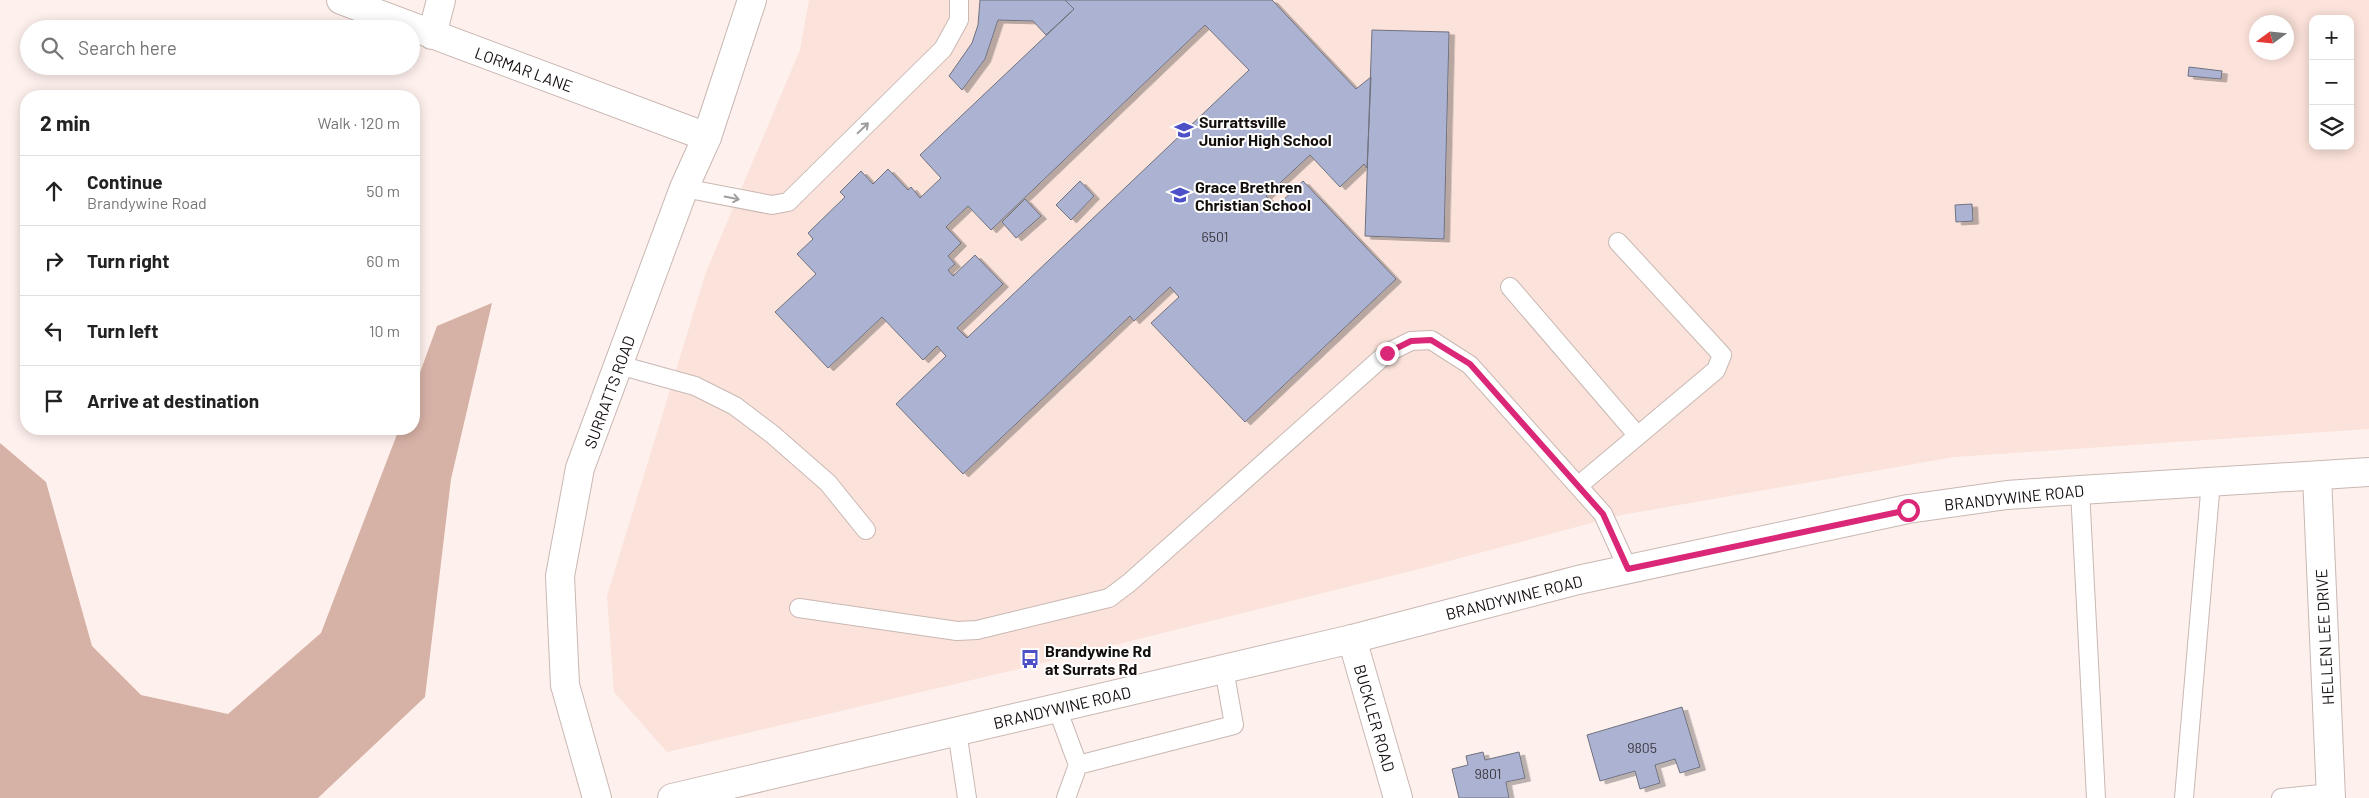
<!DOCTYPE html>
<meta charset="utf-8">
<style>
:root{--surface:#fff;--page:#f2f2f2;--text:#222;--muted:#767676;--line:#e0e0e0}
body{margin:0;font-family:Barlow,sans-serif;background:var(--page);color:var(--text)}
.controls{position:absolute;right:15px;top:15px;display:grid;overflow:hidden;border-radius:10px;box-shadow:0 2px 12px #0003}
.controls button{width:45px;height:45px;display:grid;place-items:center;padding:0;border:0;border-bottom:1px solid var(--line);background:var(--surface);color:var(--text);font:25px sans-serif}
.compass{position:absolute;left:2249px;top:15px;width:45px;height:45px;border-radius:50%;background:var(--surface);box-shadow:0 2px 12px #0003;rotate:255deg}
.stop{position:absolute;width:15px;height:15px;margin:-11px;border:4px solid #db2777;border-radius:50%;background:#fff}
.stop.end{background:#db2777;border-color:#fff;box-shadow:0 1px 5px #0008}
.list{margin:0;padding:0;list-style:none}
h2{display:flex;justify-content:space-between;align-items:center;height:65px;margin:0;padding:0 20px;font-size:21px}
h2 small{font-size:16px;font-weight:400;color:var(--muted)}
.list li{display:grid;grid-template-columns:32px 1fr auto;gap:15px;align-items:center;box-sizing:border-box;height:70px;padding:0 20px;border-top:1px solid var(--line)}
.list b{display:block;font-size:19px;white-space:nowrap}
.list p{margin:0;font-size:16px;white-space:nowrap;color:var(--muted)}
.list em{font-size:16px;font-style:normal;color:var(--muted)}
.icon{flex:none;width:28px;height:28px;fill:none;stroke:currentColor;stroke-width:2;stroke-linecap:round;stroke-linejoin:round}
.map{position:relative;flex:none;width:2369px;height:798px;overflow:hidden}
.search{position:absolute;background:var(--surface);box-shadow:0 2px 12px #0003;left:20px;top:20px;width:400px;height:55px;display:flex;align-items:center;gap:12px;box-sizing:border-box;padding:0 18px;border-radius:28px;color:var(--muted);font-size:19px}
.panel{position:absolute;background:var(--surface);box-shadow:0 2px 12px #0003;left:20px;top:90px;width:400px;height:345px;border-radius:20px}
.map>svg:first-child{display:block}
.built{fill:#fbe2da;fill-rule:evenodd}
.forest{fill:#d6b1a6}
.building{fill:#acb2d2;stroke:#6f717e;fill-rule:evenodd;filter:url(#shadow)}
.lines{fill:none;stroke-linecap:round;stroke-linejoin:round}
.service-casing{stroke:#c9b8b3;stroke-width:20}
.minor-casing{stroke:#c9b8b3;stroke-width:30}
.secondary-casing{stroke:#c9b8b3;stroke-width:30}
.service{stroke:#fff;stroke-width:18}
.minor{stroke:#fff;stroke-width:28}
.secondary{stroke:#fff;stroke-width:28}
.oneway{stroke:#a19f9e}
.route{stroke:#db2777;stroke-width:6}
.labels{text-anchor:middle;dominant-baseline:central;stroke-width:4;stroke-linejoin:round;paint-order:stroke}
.number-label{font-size:14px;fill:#3a373e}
.street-label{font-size:16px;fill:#140e0d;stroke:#fff}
.poi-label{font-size:16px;font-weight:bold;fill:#140e0d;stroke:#fff;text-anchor:start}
</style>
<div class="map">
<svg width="2369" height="798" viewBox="0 0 2369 798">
<defs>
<filter id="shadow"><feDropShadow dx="5.5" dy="3" stdDeviation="0" flood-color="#0004"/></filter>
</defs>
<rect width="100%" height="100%" fill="#fef0ec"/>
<path class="built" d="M809 0H2369V429L1954 457 1621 515 1419 569 1010 671 667 752 614 692 607 596 706 272 800 50ZM2313 19H2350V146H2313ZM2256 22H2286V52H2256Z"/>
<path class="forest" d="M492 303 451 479 425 697 318 798H0V443L46 482 92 646 141 695 228 714 321 633 399 429H414V389L437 326Z"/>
<path class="building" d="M980 0H1065L1074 9 1046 35 1033 21 998 20 985 59 962 90 949 76 972 43 978 25Z
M1065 0H1272L1356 89 1371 77 1367 168 1364 164 1340 187 1310 155 1266 196 1276 207 1303 181 1396 279 1245 422 1151 323 1179 297 1170 287 1134 321 1130 316 963 474 896 404 946 356 937 346 923 360 882 317 828 368 775 312 816 274 797 254 813 239 808 233 845 197 840 192 861 171 873 184 888 169 908 190 911 187 920 198 941 178 920 155 1071 12 1074 9ZM1205 25 1249 70 967 338 957 328 1003 284 975 255 953 276 948 270 955 264 948 256 961 243 946 227 968 206 991 230Z
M1372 30 1449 32 1444 239 1365 236Z
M2189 67 2222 71 2221 79 2188 76Z
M1080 181 1094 196 1071 220 1056 205Z
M1025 199 1041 216 1016 238 1002 222Z
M1972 204 1973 221 1956 222 1955 205Z
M1682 707 1700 767 1680 773 1675 759 1655 765 1660 783 1640 789 1635 771 1600 781 1587 735Z
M1483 752 1485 760 1519 752 1525 778 1506 782 1509 798H1459L1452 769 1468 765 1466 756Z"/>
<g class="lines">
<g class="service-casing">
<path id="service" d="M684 188 772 205 788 202 943 49 959 20V0
M1510 287 1638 436
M619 365 695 386 735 406 772 434 828 483 866 530
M1578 486 1716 370 1722 355 1618 242
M2080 490 2096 798
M799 608 957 631 977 630 1109 598 1129 583 1387 353 1411 341 1431 340 1470 365 1603 514 1628 569
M1057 708 1078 765 1234 725 1224 669
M957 731 967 798
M1066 798 1078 765
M2184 798 2211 481
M2281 798 2330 793"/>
</g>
<g class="minor-casing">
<path id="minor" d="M341 0 707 137
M432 35 441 0
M2317 476 2331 798
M1352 639 1398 798"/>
</g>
<g class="secondary-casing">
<path id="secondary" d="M597 798 565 685 560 576 580 468 684 188 707 137 752 0
M672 798 1352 639 1578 580 1908 509 2007 495 2080 490 2369 472"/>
</g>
<use href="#service" class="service"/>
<use href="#minor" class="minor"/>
<use href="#secondary" class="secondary"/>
</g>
<defs><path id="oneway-shaft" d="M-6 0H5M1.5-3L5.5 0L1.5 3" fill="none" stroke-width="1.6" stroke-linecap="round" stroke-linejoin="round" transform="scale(1.25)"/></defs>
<g class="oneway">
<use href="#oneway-shaft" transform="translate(863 128) rotate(-44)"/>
<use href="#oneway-shaft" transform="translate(732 198) rotate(11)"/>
</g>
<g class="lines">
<path class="route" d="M1387 353 1411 341 1431 340 1470 364 1603 514 1628 569 1908 510"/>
</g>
<defs>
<g id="school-bare" transform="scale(1.5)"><path d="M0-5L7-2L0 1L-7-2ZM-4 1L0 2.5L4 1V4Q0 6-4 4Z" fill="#4c51c7" stroke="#fff" stroke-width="2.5" paint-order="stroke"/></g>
<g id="bus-bare" transform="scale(1.5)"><path d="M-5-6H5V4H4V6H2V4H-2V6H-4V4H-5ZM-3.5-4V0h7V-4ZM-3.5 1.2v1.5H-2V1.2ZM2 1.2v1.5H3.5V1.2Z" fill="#4c51c7" stroke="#fff" stroke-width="2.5" paint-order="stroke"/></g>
</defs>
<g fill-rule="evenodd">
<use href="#school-bare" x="1184" y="130"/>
<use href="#school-bare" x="1180" y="195"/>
<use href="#bus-bare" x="1030" y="659"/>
</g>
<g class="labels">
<g class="number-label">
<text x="1215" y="236">6501</text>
<text x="1642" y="747">9805</text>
<text x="1488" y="773">9801</text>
</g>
<g class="street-label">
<text transform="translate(524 69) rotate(20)">LORMAR LANE</text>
<text transform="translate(609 392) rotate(-70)">SURRATTS ROAD</text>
<text transform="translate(2014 497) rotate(-6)">BRANDYWINE ROAD</text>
<text transform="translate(1514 597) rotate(-14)">BRANDYWINE ROAD</text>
<text transform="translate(2324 637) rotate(-93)">HELLEN LEE DRIVE</text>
<text transform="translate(1062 707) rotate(-13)">BRANDYWINE ROAD</text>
<text transform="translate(1375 718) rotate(74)">BUCKLER ROAD</text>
</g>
<g class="poi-label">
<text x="1199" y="121">Surrattsville<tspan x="1199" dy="18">Junior High School</tspan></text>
<text x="1195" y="186">Grace Brethren<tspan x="1195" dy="18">Christian School</tspan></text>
<text x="1045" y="650">Brandywine Rd<tspan x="1045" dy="18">at Surrats Rd</tspan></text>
</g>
</g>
</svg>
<div class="controls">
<button>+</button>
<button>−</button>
<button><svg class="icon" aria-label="layers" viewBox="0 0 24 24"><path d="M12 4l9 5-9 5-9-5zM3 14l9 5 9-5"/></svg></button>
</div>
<svg class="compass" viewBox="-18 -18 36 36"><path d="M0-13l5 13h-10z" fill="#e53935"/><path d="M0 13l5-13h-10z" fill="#767676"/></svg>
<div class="stop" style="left:1908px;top:510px"></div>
<div class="stop end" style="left:1387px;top:353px"></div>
<div class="search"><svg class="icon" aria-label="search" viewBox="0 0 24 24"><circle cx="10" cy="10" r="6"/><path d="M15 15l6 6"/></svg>Search here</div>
<section class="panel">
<h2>2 min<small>Walk · 120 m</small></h2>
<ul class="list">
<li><svg class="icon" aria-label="ahead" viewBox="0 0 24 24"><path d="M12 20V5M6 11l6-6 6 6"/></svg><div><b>Continue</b><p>Brandywine Road</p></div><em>50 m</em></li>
<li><svg class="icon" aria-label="right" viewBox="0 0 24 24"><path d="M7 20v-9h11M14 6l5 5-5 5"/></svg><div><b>Turn right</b></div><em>60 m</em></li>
<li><svg class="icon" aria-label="left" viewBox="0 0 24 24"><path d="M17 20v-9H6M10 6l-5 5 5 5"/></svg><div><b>Turn left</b></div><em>10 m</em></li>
<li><svg class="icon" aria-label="arrive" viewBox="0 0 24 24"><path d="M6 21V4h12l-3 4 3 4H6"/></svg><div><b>Arrive at destination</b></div></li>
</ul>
</section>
</div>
